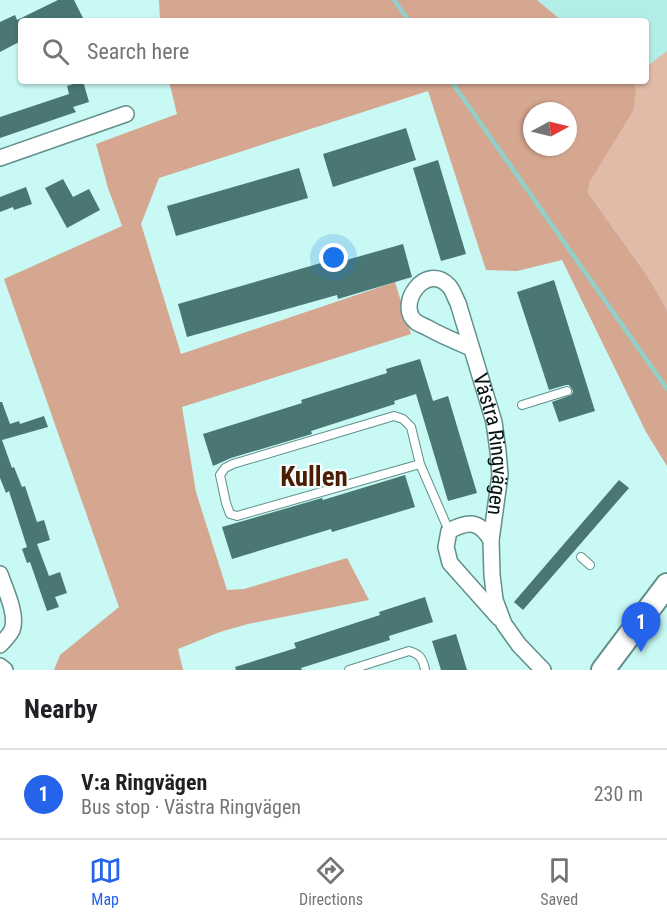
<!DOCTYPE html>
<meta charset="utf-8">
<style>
:root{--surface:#fff;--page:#f2f2f2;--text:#202124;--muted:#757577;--line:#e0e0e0;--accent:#2563eb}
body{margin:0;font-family:"Roboto Condensed",sans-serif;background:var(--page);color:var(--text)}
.compass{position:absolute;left:523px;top:102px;width:54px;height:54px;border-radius:50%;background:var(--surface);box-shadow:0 2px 4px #0004;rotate:83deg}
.you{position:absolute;left:334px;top:258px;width:21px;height:21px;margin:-15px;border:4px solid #fff;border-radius:50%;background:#1a73e8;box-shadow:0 0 0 9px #1a73e833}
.badge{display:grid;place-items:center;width:39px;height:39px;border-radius:50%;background:var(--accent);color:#fff;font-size:20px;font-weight:700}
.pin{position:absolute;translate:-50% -50px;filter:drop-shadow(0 2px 3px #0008)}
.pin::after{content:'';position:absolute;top:32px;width:21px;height:18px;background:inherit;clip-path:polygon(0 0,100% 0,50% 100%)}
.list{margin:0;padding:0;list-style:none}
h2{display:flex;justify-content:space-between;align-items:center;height:78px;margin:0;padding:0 24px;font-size:26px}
h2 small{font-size:20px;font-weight:400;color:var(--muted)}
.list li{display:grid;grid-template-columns:39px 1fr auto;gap:18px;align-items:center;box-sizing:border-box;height:90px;padding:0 24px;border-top:2px solid var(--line)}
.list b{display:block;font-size:22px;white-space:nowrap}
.list p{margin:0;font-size:20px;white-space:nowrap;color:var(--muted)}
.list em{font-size:20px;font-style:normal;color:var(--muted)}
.icon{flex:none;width:33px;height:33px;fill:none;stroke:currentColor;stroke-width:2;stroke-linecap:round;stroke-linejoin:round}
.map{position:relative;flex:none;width:667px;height:670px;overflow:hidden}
.search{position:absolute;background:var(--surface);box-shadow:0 2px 4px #0004;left:18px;right:18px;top:18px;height:66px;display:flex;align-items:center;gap:15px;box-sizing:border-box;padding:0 21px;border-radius:6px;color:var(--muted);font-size:22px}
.sheet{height:168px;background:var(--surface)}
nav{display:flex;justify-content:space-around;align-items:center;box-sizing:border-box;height:84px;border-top:2px solid var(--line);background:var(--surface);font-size:16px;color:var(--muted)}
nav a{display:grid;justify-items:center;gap:3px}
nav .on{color:var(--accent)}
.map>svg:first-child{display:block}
.built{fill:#b3ede7}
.green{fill:#e1baa8}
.forest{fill:#d5a690;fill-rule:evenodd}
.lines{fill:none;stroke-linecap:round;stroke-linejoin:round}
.stream{stroke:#92d0c9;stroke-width:4.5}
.building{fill:#4a7773}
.lane-casing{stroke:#618f8a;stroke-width:10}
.street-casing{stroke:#618f8a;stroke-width:18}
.secondary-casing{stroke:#618f8a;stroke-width:26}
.lane{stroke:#fff;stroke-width:8}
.street{stroke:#fff;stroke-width:15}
.secondary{stroke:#fff;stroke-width:22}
.labels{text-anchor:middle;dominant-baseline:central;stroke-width:4.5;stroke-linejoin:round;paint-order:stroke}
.street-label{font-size:21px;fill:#031412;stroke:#f4fdfc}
.district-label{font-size:27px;font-weight:bold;fill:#4c1d02;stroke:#f4fdfc}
</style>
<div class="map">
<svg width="667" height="670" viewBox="0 0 667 670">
<rect width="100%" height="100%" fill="#c8f9f4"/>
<path class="built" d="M537 0H667V51L646 67V21H562Z"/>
<path class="green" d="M667 51V310L648 277 588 193 590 181 636 90 635 81H646V67Z"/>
<path class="forest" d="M159 0H537L562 21H160Z
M169 81H635L636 90 633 111 590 181 588 193 648 277 667 310V466L646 432 562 260 517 271 486 270 428 91 159 178 141 224 181 354 395 282 411 334 182 407 196 492 227 590 244 589 347 558 369 600 248 624 220 632 178 649 183 670H54L60 655 119 607 4 279 122 226 108 188 96 144 177 114ZM532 111H568V147H532Z"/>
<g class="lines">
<path class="stream" d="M394 0 409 21
M451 81 667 389"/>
</g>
<path class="building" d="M58 0H74L83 18 77 21H21V41L0 52V22L15 15 17 20Z
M83 81 89 102 73 107 76 112 0 138V117L69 94 67 86Z
M406 128 416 160 333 187 323 154Z
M438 160 466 254 441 261 413 168Z
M299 168 308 198 176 236 167 206Z
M63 179 73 197 89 189 100 210 67 228 45 188Z
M26 187 32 204 14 210 13 207 0 212V197Z
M403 244 412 277 338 299 337 295 187 337 178 304 328 261 329 265Z
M554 280 595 411 559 422 552 402 571 395 573 392 572 389 569 385H566L549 390 517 292Z
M420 359 433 401 448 396 477 493 448 501 416 394 394 401 395 404 311 431 312 434 231 458 213 466 203 434 302 403 301 400 387 373 386 369Z
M0 402H2L10 424 19 421 20 424 44 416 48 427 2 440 12 468 14 467 22 487 25 486 37 522 44 520 50 540 37 544 49 576 60 572 67 593 55 597 59 607 47 611 30 562 27 563 22 549 27 547 9 491 6 493 0 478Z
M405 475 415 507 332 532 331 529 232 559 222 527 322 498 323 500Z
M619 480 629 488 523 610 514 602Z
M425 597 433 622 389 636 390 640 301 668 302 670H236L235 667 296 648 294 643 380 615 379 612Z
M456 634 467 670H441L432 641Z"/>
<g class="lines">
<g class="lane-casing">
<path id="lane" d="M522 405 567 391
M420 464 237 516 230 514 226 503 220 475 225 468 233 464 394 416 403 419 411 427 420 464 449 531
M581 557 590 565
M349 670 409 651C420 654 423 659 425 670"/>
</g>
<g class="street-casing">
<g id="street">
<path d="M0 158 126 114"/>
<path id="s1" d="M471 348C457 342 442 336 428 328 424 326 419 324 416 322 395 305 426 261 449 286 453 290 455 298 458 303L494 422 498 451 500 475 491 540 492 575 495 600 504 624 519 645 543 670"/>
<path d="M491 540C479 520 468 521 449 531L446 547 450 563 499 618"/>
<path d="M0 574C5 589 18 615 12 630 9 636 4 641 0 645"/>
<path d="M0 666 5 670"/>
</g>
</g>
<g class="secondary-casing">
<path id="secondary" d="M603 670 667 585"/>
</g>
<use href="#lane" class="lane"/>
<use href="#street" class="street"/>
<use href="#secondary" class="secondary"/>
</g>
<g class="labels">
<g class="street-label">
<text stroke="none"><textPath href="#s1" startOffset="302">Västra Ringvägen</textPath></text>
</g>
<g class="district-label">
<text x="314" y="477">Kullen</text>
</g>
</g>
</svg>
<svg class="compass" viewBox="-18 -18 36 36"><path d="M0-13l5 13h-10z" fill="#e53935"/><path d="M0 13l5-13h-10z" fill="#757577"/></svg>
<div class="you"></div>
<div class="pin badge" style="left:641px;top:652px">1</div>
<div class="search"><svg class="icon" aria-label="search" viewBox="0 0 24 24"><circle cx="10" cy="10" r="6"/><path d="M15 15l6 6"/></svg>Search here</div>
</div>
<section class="sheet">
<h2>Nearby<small></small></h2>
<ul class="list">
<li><span class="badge">1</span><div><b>V:a Ringvägen</b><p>Bus stop · Västra Ringvägen</p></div><em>230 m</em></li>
</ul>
</section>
<nav>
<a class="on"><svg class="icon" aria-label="map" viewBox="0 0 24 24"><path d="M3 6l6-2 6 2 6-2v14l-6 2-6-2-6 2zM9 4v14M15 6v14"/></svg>Map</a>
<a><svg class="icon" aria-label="directions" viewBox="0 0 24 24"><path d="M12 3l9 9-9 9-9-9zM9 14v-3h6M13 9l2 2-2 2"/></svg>Directions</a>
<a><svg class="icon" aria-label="saved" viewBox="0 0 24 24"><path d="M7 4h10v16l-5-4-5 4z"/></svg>Saved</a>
</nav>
